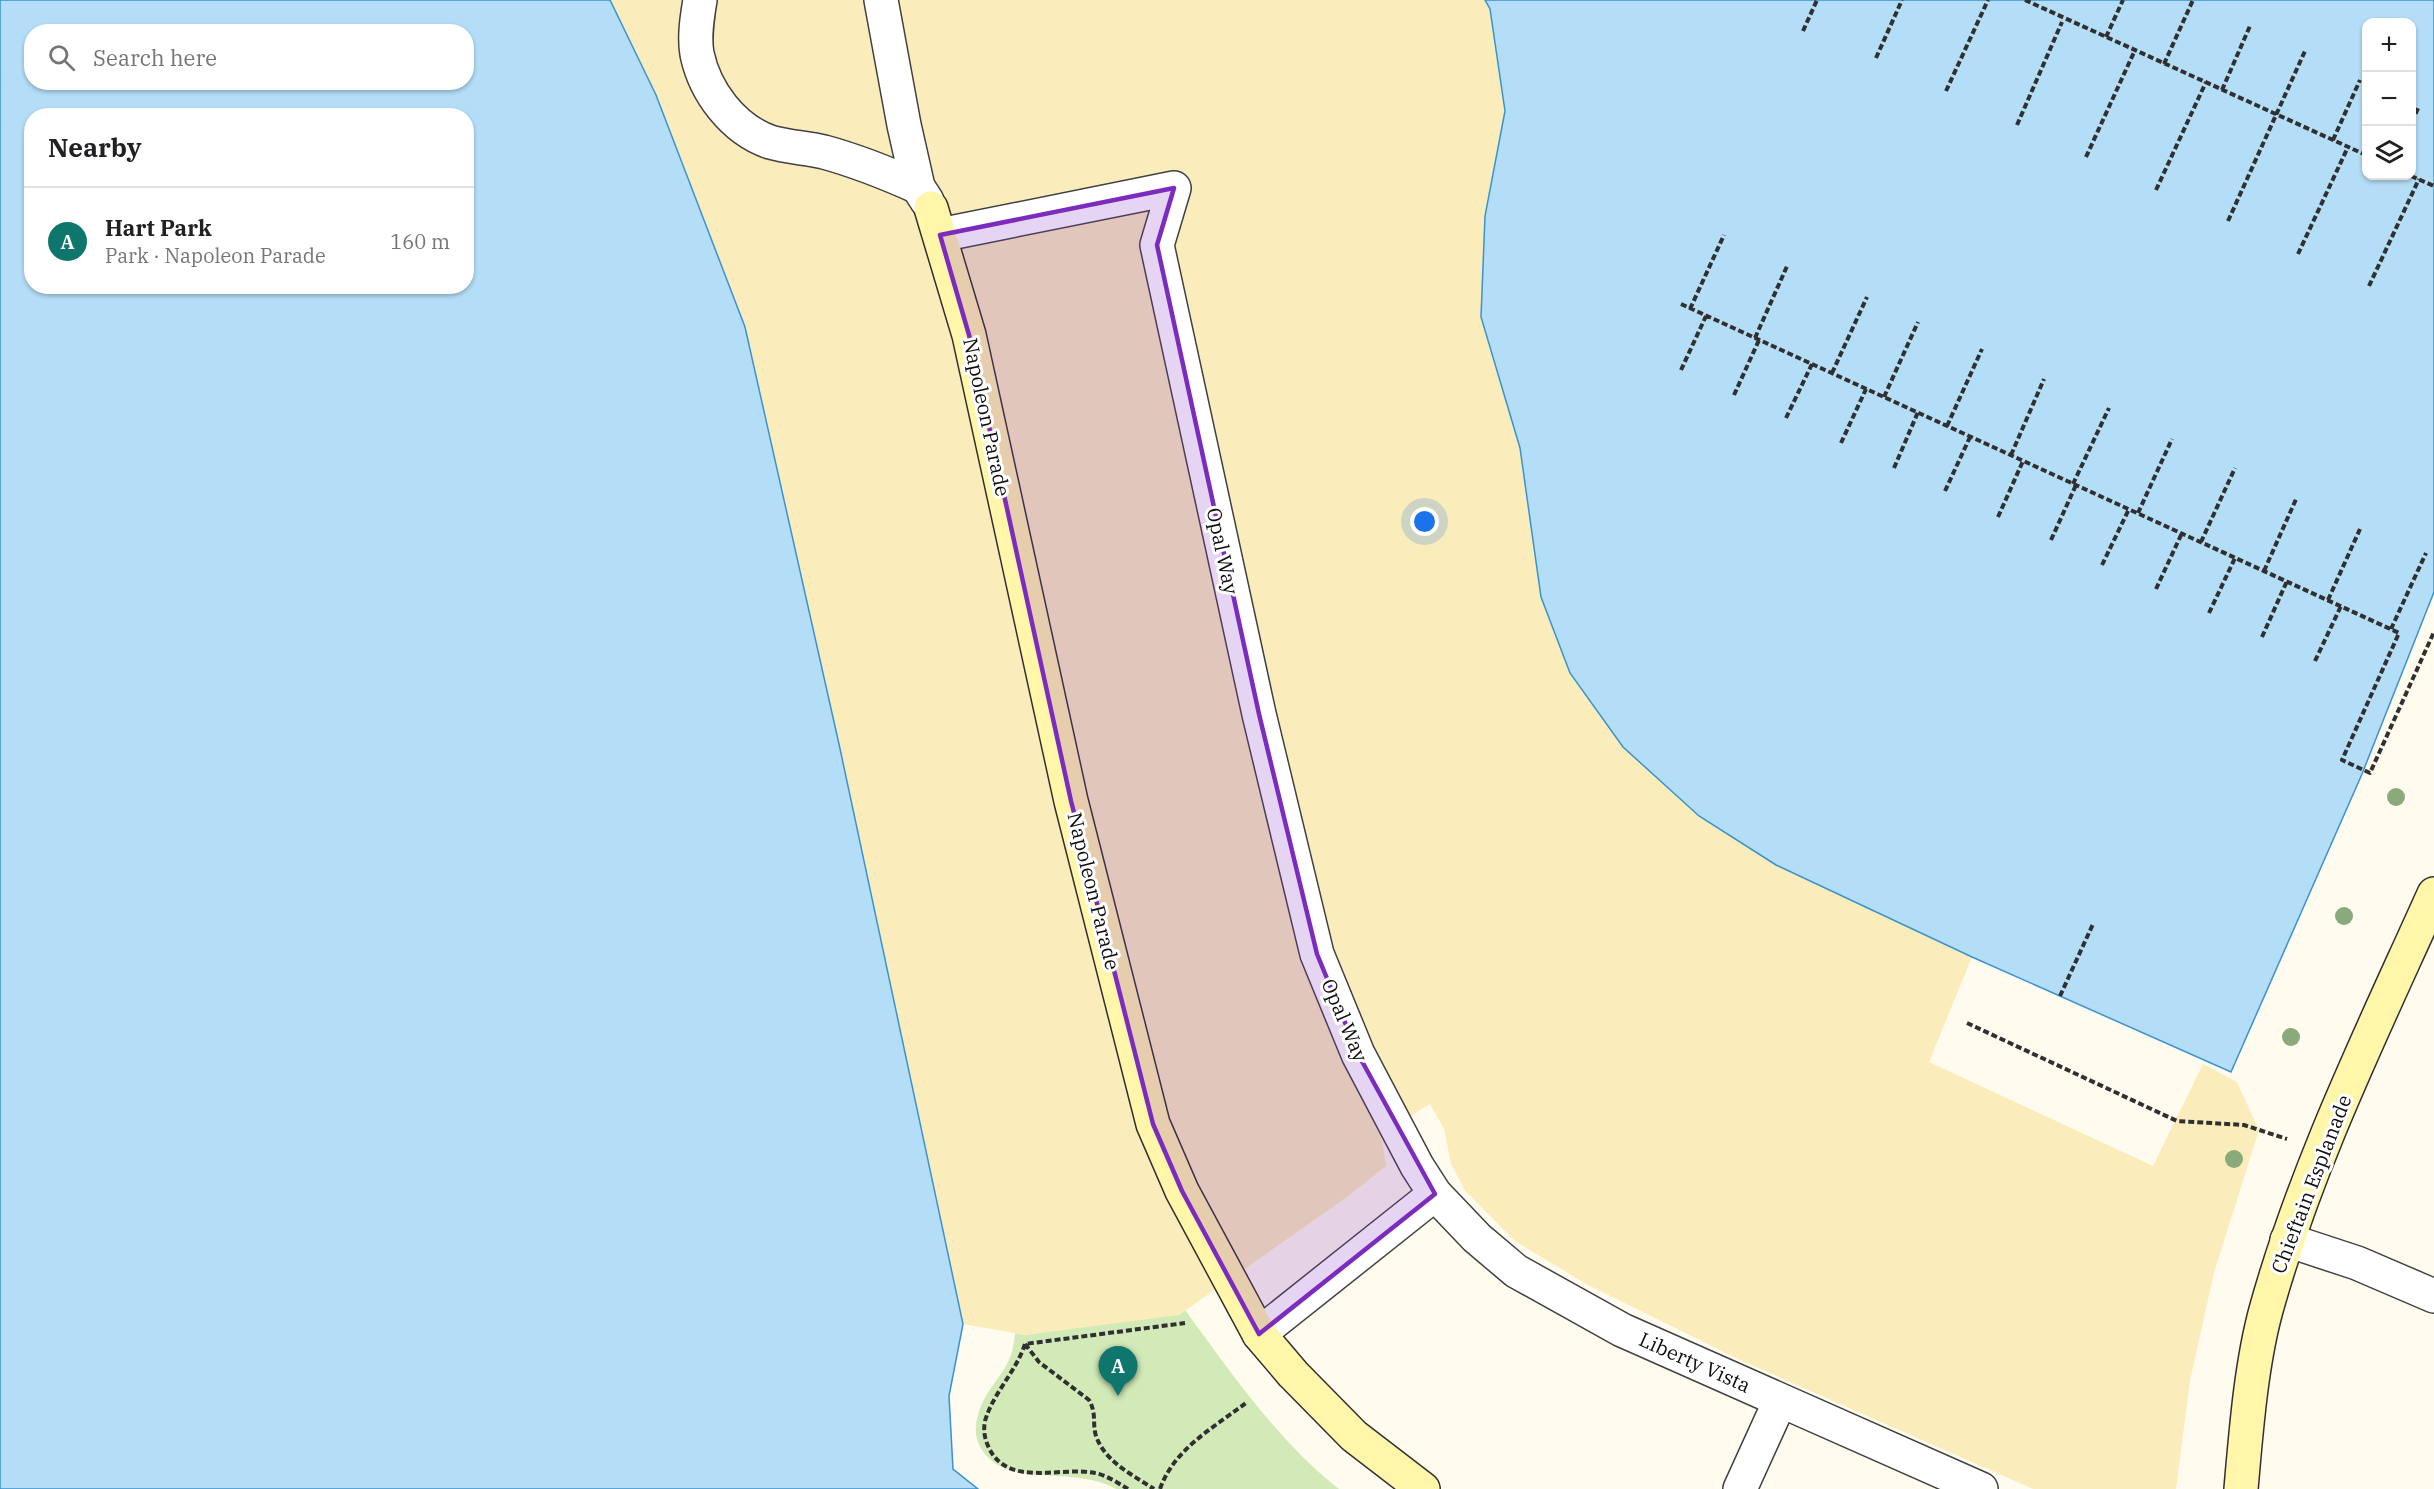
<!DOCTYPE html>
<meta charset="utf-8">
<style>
:root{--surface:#fff;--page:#f6f6f6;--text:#202124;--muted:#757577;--line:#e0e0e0;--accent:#0f766e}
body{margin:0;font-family:"IBM Plex Serif",serif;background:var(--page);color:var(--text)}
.controls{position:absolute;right:18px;top:18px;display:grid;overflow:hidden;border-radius:12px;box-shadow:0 2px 4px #0004}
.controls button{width:54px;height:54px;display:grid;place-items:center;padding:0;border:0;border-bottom:2px solid var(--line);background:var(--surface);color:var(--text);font:30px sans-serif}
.you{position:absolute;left:1425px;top:522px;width:21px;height:21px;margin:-15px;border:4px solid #fff;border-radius:50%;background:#1a73e8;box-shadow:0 0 0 9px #1a73e833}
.badge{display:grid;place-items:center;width:39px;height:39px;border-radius:50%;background:var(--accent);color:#fff;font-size:20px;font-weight:700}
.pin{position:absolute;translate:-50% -50px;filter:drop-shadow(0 2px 3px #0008)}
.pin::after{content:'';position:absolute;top:32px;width:21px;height:18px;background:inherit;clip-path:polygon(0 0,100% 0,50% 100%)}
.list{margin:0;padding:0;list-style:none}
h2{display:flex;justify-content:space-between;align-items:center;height:78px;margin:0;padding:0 24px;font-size:26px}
h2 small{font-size:20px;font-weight:400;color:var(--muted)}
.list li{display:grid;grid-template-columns:39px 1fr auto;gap:18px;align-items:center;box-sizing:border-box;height:108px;padding:0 24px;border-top:2px solid var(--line)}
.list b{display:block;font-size:22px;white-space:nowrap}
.list p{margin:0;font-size:20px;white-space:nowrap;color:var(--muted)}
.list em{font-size:20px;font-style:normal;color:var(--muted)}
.icon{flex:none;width:33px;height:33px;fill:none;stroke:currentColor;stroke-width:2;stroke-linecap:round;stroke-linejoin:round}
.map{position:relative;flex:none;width:2434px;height:1489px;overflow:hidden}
.search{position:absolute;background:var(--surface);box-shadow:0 2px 4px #0004;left:24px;top:24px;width:450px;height:66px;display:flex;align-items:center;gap:15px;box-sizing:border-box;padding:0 21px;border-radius:24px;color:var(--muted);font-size:22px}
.panel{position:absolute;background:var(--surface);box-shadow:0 2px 4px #0004;left:24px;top:108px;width:450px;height:186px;border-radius:24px}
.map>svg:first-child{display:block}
.green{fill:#d2eab8}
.sand{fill:#fbedbb}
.water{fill:#b4ddf7;stroke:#3a92ce;stroke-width:1.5;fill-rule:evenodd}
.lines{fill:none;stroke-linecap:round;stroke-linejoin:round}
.street-casing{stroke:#414141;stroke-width:36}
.secondary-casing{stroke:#303030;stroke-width:36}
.path{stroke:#303030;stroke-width:4;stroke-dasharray:6 3;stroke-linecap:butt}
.street{stroke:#fff;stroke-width:33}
.secondary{stroke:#fff6aa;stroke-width:33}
.tree{fill:#8baa7c}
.marked{fill:#7b2cbf;fill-opacity:0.2;stroke:#7b2cbf;stroke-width:4.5;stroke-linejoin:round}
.labels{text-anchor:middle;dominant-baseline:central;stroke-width:6;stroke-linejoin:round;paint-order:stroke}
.street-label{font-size:20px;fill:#0e0e0e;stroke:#fff}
</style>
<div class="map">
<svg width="2434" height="1489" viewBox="0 0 2434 1489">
<rect width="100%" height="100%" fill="#fffcef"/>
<path class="green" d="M1185 1310C1232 1374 1277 1440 1339 1489H1116C1074 1465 1007 1489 982 1450 975 1438 974 1429 978 1415 984 1392 1000 1379 1009 1360 1013 1352 1014 1341 1015 1333L1025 1335Z"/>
<path class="sand" d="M610 0H1485L1490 9 1505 111 1485 216 1481 317 1520 448 1541 597 1570 673 1623 747 1699 816 1776 865 1972 957 1929 1062 2153 1166 2203 1064 2237 1082 2259 1130 2214 1273 2190 1381 2176 1489H2033L1740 1360 1586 1284 1515 1241 1465 1191 1451 1164 1444 1129 1430 1104 1381 1134 1386 1166 1347 1197 1179 1315 1025 1335 963 1324 839 744 745 327 656 95Z"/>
<path class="water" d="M0 0H610L656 95 745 327 839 744 963 1324 949 1396 953 1469 978 1489H0ZM32 32H466V82H32ZM32 116H466V286H32Z
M1485 0H2434V592L2362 774 2231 1072 1972 957 1776 865 1699 816 1623 747 1570 673 1541 597 1520 448 1481 317 1485 216 1505 111 1490 9ZM2366 22H2412V176H2366Z"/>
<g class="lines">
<g class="street-casing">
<path id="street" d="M700 0C697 18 694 37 697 54 705 92 733 129 770 142 787 147 807 148 824 152 857 161 887 173 918 187
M881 0 904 125 918 187 927 201
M940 235 1174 188 1157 245 1259 714 1317 954 1358 1054 1417 1166 1435 1194 1477 1238 1516 1271 1622 1330 1981 1489
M2287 1240 2357 1263 2434 1296
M1259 1334 1435 1194
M1740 1489 1780 1401"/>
</g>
<g class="secondary-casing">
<path id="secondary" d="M931 208 969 335 1071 801 1153 1124 1182 1191 1259 1334 1293 1374 1354 1436 1423 1489
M2241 1489C2246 1432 2251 1365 2266 1310 2306 1166 2373 1030 2434 894"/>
</g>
<path class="path" d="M2025 0 2366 155
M1803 31 1817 0
M2106 37 2123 0
M1876 58 1902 0
M2164 64 2193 0
M2222 90 2250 26
M1946 91 1988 0
M2412 122 2419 106
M2017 125 2062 22
M2333 140 2360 80
M2086 157 2135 50
M2411 176 2434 186
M2156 190 2206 82
M2228 221 2305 51
M2298 254 2348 147
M2369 286 2419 179
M1681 304 2399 633 2342 760 2370 773 2434 632
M1690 309 1724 235
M1755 338 1788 264
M1681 370 1706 316
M1832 373 1867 297
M1734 395 1759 340
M1884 397 1918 322
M1786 418 1812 364
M1947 426 1982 349
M1841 443 1866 389
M2011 455 2044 379
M1894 468 1918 412
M2073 484 2109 408
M1945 491 1970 437
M2138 513 2172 439
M1998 517 2023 461
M2051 540 2076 485
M2201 542 2235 468
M2102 565 2129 509
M2264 571 2297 497
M2156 589 2182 533
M2328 600 2360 529
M2209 613 2235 558
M2391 629 2426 553
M2262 637 2287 581
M2315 661 2341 606
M2060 996 2093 924
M1967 1023 2177 1121 2244 1125 2287 1139
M1025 1344 1039 1362 1089 1400C1097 1414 1092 1423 1096 1436 1105 1462 1133 1475 1154 1489
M1128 1489C1118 1483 1106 1475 1095 1473 1061 1466 1008 1488 989 1448 985 1440 983 1431 985 1421 993 1393 1016 1372 1025 1344L1185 1323
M1160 1489C1174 1449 1213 1428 1246 1403"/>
<use href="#street" class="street"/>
<use href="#secondary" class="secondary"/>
</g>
<g class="tree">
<circle cx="2396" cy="797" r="9"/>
<circle cx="2344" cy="916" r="9"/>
<circle cx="2291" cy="1037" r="9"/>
<circle cx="2234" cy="1159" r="9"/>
</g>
<path class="marked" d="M1174 188 1157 245 1259 714 1317 954 1358 1054 1435 1194 1259 1334 1182 1191 1153 1124 1071 801 969 335 940 235Z"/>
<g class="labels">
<g class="street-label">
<text transform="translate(987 417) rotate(78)">Napoleon Parade</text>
<text transform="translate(1223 551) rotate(78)">Opal Way</text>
<text transform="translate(1094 891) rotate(76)">Napoleon Parade</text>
<text transform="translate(1345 1020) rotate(67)">Opal Way</text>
<text transform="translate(2311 1184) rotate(-69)">Chieftain Esplanade</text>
<text transform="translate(1695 1362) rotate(24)">Liberty Vista</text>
</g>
</g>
</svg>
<div class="controls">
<button>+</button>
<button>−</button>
<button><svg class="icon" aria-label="layers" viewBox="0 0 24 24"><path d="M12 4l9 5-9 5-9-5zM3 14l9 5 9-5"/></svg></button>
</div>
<div class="you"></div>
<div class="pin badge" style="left:1118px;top:1396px">A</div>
<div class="search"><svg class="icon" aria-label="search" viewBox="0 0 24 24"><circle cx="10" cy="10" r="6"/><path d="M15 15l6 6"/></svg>Search here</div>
<section class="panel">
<h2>Nearby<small></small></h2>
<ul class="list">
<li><span class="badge">A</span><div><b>Hart Park</b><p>Park · Napoleon Parade</p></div><em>160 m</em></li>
</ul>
</section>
</div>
